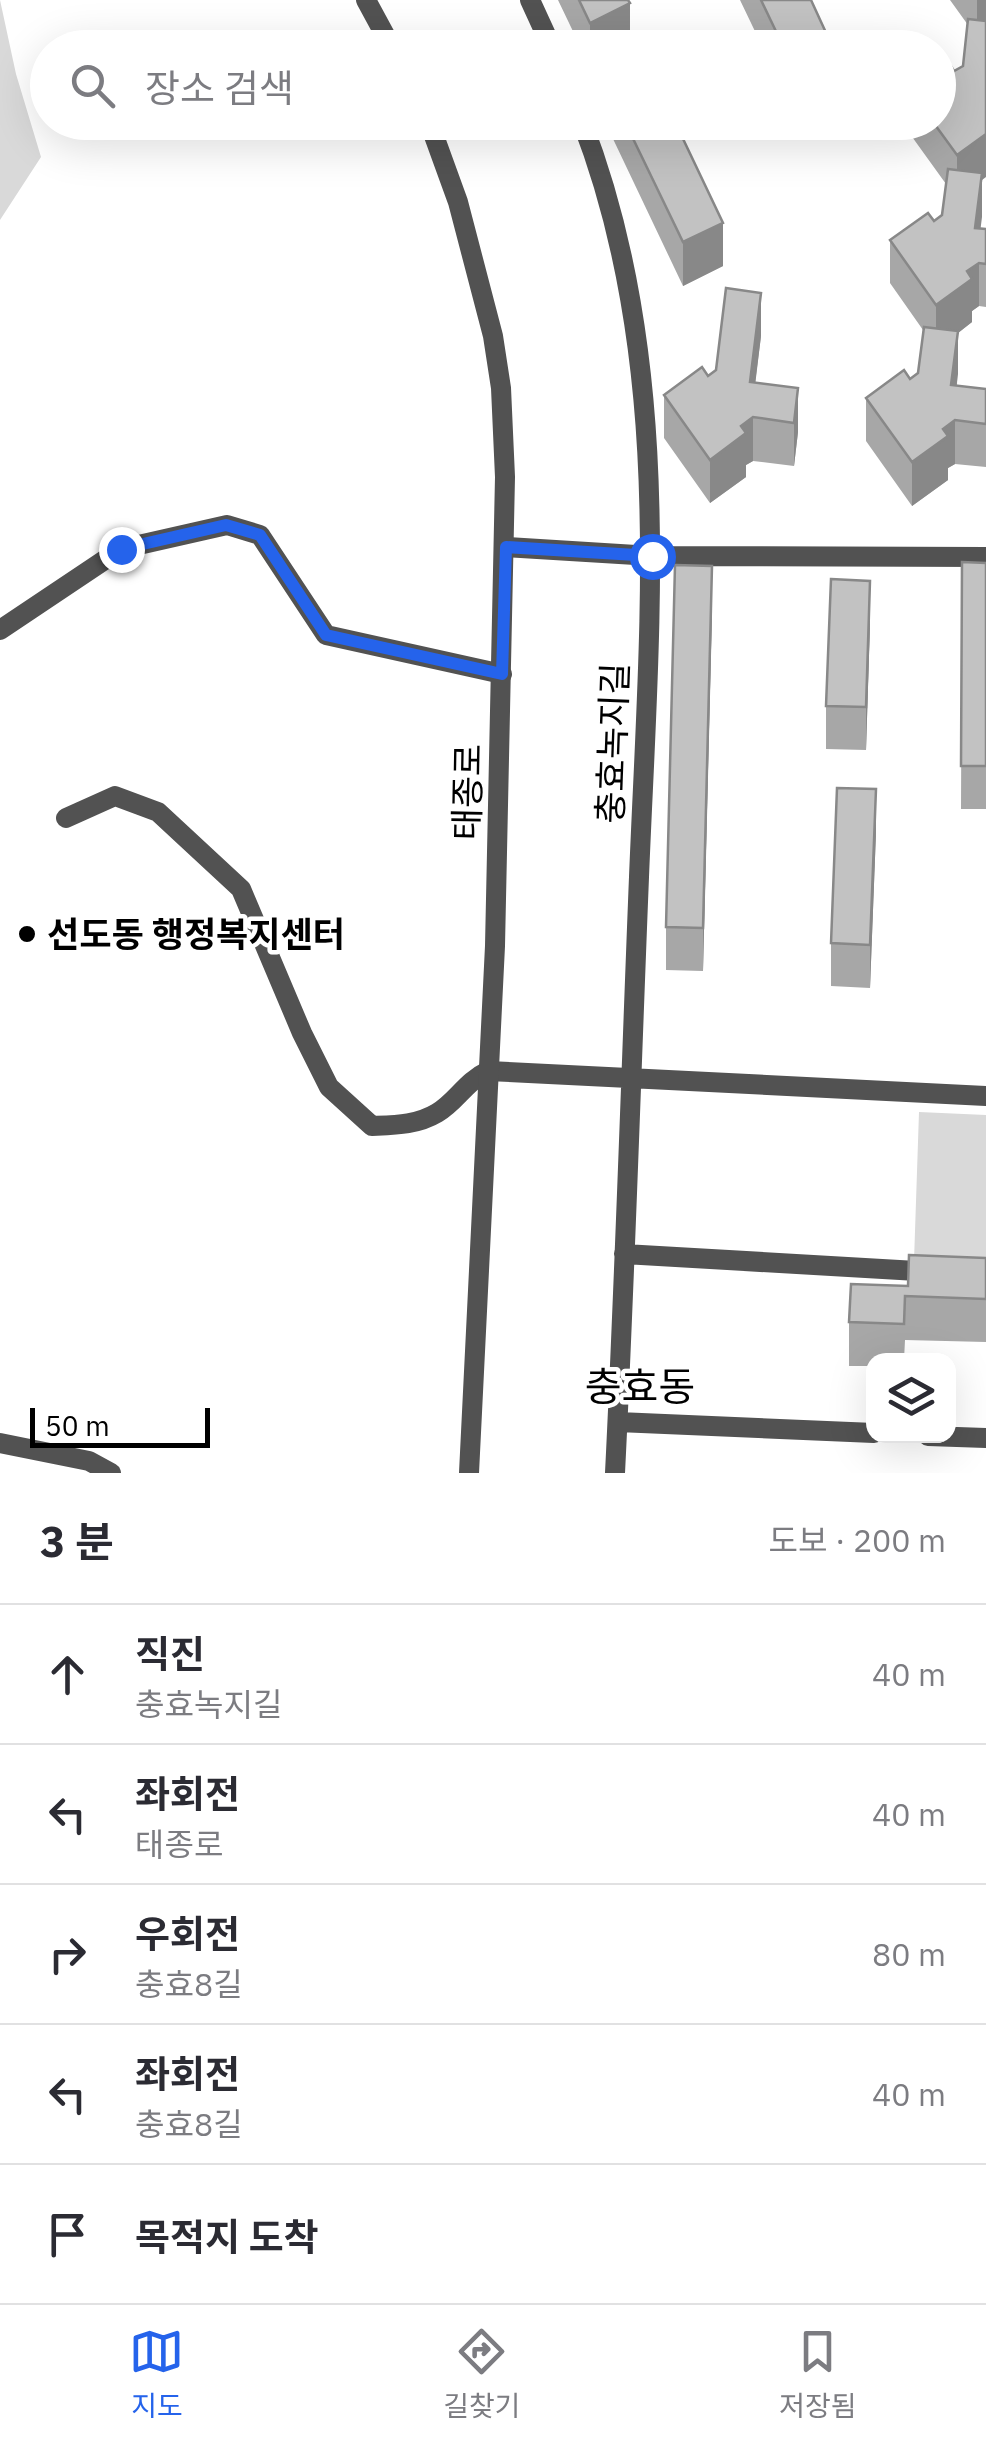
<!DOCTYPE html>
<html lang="ko">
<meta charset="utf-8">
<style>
:root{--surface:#fff;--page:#f2f2f3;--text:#2b2b33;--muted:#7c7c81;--line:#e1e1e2;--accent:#2563eb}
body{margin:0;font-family:"IBM Plex Sans","Noto Sans KR",sans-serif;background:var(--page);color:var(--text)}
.controls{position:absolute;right:30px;bottom:30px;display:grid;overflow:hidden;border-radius:20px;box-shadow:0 10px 40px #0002}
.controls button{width:90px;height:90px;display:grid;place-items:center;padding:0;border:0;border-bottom:2px solid var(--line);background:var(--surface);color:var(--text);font:50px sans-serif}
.scale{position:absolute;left:30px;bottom:25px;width:180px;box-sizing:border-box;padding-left:10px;border:5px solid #000;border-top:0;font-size:28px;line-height:35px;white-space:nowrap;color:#000;-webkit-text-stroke:8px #fff;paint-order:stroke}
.stop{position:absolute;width:30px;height:30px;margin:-22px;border:8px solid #2563eb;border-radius:50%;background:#fff}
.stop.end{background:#2563eb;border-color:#fff;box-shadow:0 2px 10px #0008}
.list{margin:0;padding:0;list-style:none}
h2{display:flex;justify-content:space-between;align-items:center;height:130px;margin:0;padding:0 40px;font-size:42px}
h2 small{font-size:32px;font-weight:400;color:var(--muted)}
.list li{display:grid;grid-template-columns:65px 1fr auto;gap:30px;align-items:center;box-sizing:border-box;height:140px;padding:0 40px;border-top:2px solid var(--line)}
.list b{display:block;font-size:38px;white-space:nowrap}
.list p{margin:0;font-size:32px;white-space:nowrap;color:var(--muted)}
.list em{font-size:32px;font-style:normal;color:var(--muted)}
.icon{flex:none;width:55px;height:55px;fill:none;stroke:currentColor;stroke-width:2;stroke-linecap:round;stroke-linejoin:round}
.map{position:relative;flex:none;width:986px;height:1473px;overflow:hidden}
.search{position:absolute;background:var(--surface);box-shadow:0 10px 40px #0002;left:30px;right:30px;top:30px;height:110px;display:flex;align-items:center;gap:25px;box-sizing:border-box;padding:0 35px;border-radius:55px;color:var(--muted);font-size:38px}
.sheet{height:830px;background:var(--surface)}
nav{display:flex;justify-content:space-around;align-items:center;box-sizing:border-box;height:140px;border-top:2px solid var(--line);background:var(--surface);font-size:28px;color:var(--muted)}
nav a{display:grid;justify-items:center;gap:5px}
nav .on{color:var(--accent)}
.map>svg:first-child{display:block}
.green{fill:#d9d9d9}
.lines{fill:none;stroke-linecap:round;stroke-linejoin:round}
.minor{stroke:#525252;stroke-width:20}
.tertiary{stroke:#525252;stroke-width:20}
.wall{fill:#a7a7a7}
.shaded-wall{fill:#888}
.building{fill:#c2c2c2;stroke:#888;stroke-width:2.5}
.route{stroke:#2563eb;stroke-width:12}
.poi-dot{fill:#000;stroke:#fff;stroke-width:4}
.labels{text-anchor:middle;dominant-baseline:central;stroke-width:9;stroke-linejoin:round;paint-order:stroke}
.street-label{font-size:35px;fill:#000;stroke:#fff}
.poi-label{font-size:35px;font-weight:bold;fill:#000;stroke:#fff;text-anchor:start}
.quarter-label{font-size:40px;fill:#000;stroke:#fff}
</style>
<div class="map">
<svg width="986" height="1473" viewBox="0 0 986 1473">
<rect width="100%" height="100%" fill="#fff"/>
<path class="green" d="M0 0 16 74 41 157 0 220Z
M919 1112 986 1115V1266L914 1261Z"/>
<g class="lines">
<path class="minor" d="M530 0 552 48
M582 122C675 362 649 627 639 877 631 1076 625 1274 615 1473
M506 547 652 556 986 557
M0 630 121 549 227 525 260 535 326 635 502 674
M66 818 115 796 158 812 241 889 302 1033 329 1087 372 1126C395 1125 417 1125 437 1113 457 1101 465 1082 488 1071L986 1096
M624 1254 986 1275
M618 1422 874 1433
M928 1436 986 1438
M0 1443 89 1461 111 1473"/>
<path class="tertiary" d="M366 0 392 48
M429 122 458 202 493 336 501 388 505 477 495 946 469 1473"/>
</g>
<path class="wall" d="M558 0H628L630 47 581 48Z
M740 0H811L833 48H763Z
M950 0H986L980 229H986V307L979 306 972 311V322L958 333 957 386 986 389V467L955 464 948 468V480L912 506 866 441V398L910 379 918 373 923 330 890 283V240L934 221 942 215 946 184 910 134V122H938L954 71 963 66 968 25Z
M605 122H675L723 266 683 286Z
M761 336 755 383 798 388V432L794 466 753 461 746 465V477L710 503 664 438V395L708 376Z
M962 562 986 563V809H961Z
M712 610 703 971 666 970V927Z
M870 624 866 750 826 749V706Z
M876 832 870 988 831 986V943Z
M986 1258V1342L905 1340 904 1360H874V1366H849V1322L908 1286Z"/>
<path class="shaded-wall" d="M977 0H986V32L977 38Z
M630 3V47L590 48V23Z
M986 134V177L982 180V217L976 265 979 263V306L972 311V322L958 333V374L952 422 955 420V464L948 468V480L912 506V462L936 348V305L957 198V155Z
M723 223V266L683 286V242Z
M761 293V336L751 419 753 417V461L746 465V477L710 503V460L741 426Z
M798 388V432L794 466V423Z
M712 566V610L703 971V928Z
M870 581V624L866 750V707Z
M876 789V832L870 988V945Z"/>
<path class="building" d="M579 0H628L630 3 590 23Z
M761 0H811L833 48H784Z
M968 19 986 21V134L957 155 933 122H938V70L949 63 954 71 963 66Z
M625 122H675L723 223 683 242Z
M948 169 982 173 975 228 986 229V264L979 263 967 271 972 279 936 305 890 240 928 213 934 221 942 215Z
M726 288 761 293 750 382 798 388 794 423 753 417 741 426 746 433 710 460 664 395 702 367 708 376 716 370Z
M924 327 958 331 951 385 986 389V424L955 420 943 429 948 436 912 462 866 398 904 370 910 379 918 373Z
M962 562 986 563V766H961Z
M675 565 712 566 703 928 666 927Z
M831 579 870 581 866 707 826 706Z
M837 788 876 789 870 945 831 943Z
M909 1255 986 1258V1299L905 1296 904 1324 849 1322 851 1284 908 1286Z"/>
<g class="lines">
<path class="route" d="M121 549 226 525 260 535 326 635 502 674 506 547 652 556"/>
</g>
<circle class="poi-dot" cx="27" cy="934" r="10"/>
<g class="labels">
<g class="street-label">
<text transform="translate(612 743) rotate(-88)">충효녹지길</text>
<text transform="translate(467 792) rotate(-89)">태종로</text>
</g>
<g class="poi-label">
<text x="47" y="934">선도동 행정복지센터</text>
</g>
<g class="quarter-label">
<text x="640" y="1386">충효동</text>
</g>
</g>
</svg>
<div class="controls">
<button><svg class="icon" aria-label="layers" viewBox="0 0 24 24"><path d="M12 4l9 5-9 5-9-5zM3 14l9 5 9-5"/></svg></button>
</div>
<div class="scale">50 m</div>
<div class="stop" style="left:652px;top:556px"></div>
<div class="stop end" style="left:121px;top:549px"></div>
<div class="search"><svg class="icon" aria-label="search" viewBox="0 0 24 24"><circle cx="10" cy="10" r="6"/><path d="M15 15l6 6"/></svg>장소 검색</div>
</div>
<section class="sheet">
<h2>3 분<small>도보 · 200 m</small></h2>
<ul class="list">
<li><svg class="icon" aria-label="ahead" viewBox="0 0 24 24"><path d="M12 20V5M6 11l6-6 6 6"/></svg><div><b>직진</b><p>충효녹지길</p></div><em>40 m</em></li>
<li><svg class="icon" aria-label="left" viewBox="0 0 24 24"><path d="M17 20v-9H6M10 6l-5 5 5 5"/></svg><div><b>좌회전</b><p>태종로</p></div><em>40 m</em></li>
<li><svg class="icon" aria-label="right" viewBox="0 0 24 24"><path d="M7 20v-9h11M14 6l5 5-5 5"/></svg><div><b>우회전</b><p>충효8길</p></div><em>80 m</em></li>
<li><svg class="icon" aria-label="left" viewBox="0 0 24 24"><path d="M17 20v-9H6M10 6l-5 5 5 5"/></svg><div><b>좌회전</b><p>충효8길</p></div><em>40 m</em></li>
<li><svg class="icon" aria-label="arrive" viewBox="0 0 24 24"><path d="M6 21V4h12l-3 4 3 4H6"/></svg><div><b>목적지 도착</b></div></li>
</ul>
</section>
<nav>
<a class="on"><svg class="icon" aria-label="map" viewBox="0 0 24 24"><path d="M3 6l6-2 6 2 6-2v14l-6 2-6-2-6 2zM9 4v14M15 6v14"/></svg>지도</a>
<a><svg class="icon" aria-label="directions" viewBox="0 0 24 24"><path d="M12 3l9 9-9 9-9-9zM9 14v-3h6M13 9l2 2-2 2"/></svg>길찾기</a>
<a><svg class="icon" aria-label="saved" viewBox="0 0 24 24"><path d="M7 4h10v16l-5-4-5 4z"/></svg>저장됨</a>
</nav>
